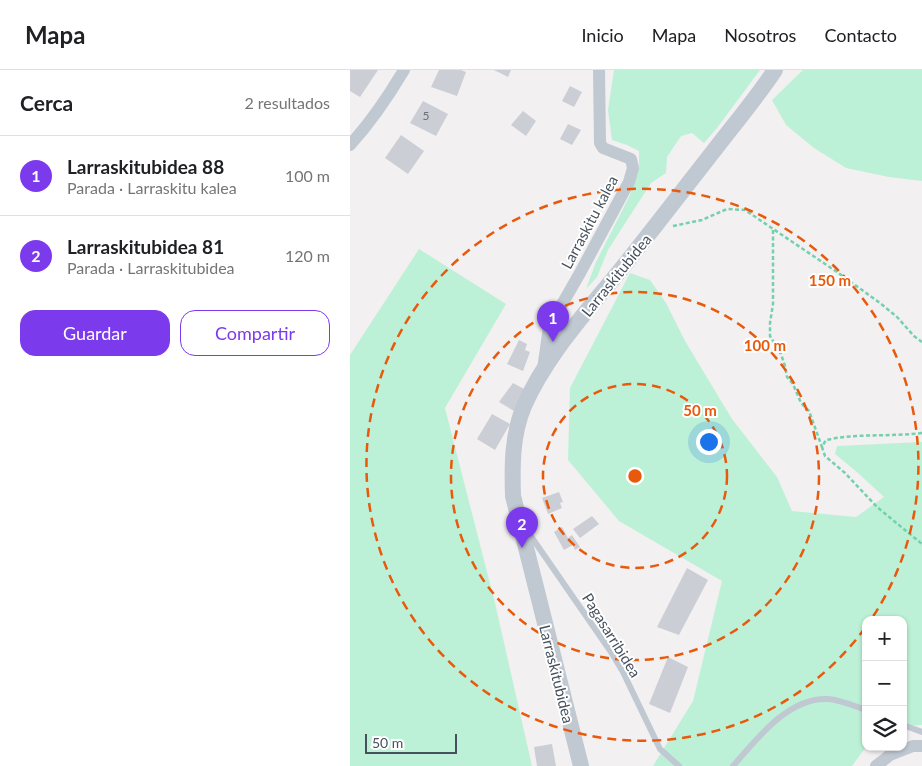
<!DOCTYPE html>
<html lang="es">
<meta charset="utf-8">
<style>
:root{--surface:#fff;--page:#f2f2f2;--text:#202124;--muted:#757577;--line:#e0e0e0;--accent:#7c3aed}
body{margin:0;font-family:Lato,sans-serif;background:var(--page);color:var(--text)}
.controls{position:absolute;right:15px;bottom:15px;display:grid;overflow:hidden;border-radius:10px;box-shadow:0 1px 4px #0004}
.controls button{width:45px;height:45px;display:grid;place-items:center;padding:0;border:0;border-bottom:1px solid var(--line);background:var(--surface);color:var(--text);font:25px sans-serif}
.scale{position:absolute;left:15px;bottom:12px;width:92px;box-sizing:border-box;padding-left:5px;border:2px solid #47515e;border-top:0;font-size:14px;line-height:18px;white-space:nowrap;color:#47515e;-webkit-text-stroke:4px #fff;paint-order:stroke}
.you{position:absolute;left:358px;top:371px;width:18px;height:18px;margin:-12px;border:4px solid #fff;border-radius:50%;background:#1a73e8;box-shadow:0 0 0 8px #1a73e833}
.badge{display:grid;place-items:center;width:32px;height:32px;border-radius:50%;background:var(--accent);color:#fff;font-size:16px;font-weight:700}
.pin{position:absolute;translate:-50% -41px;filter:drop-shadow(0 1px 2px #0008)}
.pin::after{content:'';position:absolute;top:26px;width:18px;height:15px;background:inherit;clip-path:polygon(0 0,100% 0,50% 100%)}
.list{margin:0;padding:0;list-style:none}
h2{display:flex;justify-content:space-between;align-items:center;height:65px;margin:0;padding:0 20px;font-size:21px}
h2 small{font-size:16px;font-weight:400;color:var(--muted)}
.list li{display:grid;grid-template-columns:32px 1fr auto;gap:15px;align-items:center;box-sizing:border-box;height:80px;padding:0 20px;border-top:1px solid var(--line)}
.list b{display:block;font-size:19px;white-space:nowrap}
.list p{margin:0;font-size:16px;white-space:nowrap;color:var(--muted)}
.list em{font-size:16px;font-style:normal;color:var(--muted)}
.actions{display:flex;gap:10px;padding:15px 20px}
.actions a{flex:1;padding:11px 0;border:1px solid var(--accent);border-radius:15px;text-align:center;font-size:18px;color:var(--accent)}
.actions .main{background:var(--accent);color:#fff}
.icon{flex:none;width:28px;height:28px;fill:none;stroke:currentColor;stroke-width:2;stroke-linecap:round;stroke-linejoin:round}
.map{position:relative;flex:none;width:572px;height:696px;overflow:hidden}
header{display:flex;align-items:center;gap:30px;box-sizing:border-box;height:70px;padding:0 25px;background:var(--surface);border-bottom:1px solid var(--line)}
header strong{font-size:24px}
nav{display:flex;gap:28px;margin-inline-start:auto;font-size:18px}
main{display:flex}
aside{flex:1;background:var(--surface)}
.map>svg:first-child{display:block}
.green{fill:#bdf1d7}
.building{fill:#ccced5}
.lines{fill:none;stroke-linecap:round;stroke-linejoin:round}
.path{stroke:#74d0ad;stroke-width:2.5;stroke-dasharray:4 2.5;stroke-linecap:butt}
.service{stroke:#c0c8d2;stroke-width:6}
.minor{stroke:#c0c8d2;stroke-width:12}
.tertiary{stroke:#c0c8d2;stroke-width:16}
.ring{fill:none;stroke:#e8590c;stroke-width:2.5;stroke-dasharray:9 6}
.labels{text-anchor:middle;dominant-baseline:central;stroke-width:4;stroke-linejoin:round;paint-order:stroke}
.number-label{font-size:12px;fill:#68707c}
.street-label{font-size:15px;fill:#47515e;stroke:#fff}
.centre{fill:#e8590c;stroke:#fff;stroke-width:2.5}
.ring-label{font-size:15px;text-anchor:middle;font-weight:bold;fill:#e8590c;stroke:#fff;stroke-width:4;stroke-linejoin:round;paint-order:stroke}
</style>
<header>
<strong>Mapa</strong>
<nav><a>Inicio</a><a>Mapa</a><a>Nosotros</a><a>Contacto</a></nav>
</header>
<main>
<aside>
<h2>Cerca<small>2 resultados</small></h2>
<ul class="list">
<li><span class="badge">1</span><div><b>Larraskitubidea 88</b><p>Parada · Larraskitu kalea</p></div><em>100 m</em></li>
<li><span class="badge">2</span><div><b>Larraskitubidea 81</b><p>Parada · Larraskitubidea</p></div><em>120 m</em></li>
</ul>
<div class="actions"><a class="main">Guardar</a><a>Compartir</a></div>
</aside>
<div class="map">
<svg width="572" height="696" viewBox="0 0 572 696">
<rect width="100%" height="100%" fill="#f2f0f0"/>
<path class="green" d="M264 0H410L367 58 354 73 342 63 331 66 317 87 316 103 301 113 258 180 247 207 236 219 246 192 280 125 289 97V81L277 75 262 70 258 40Z
M453 0H572V111L539 107 496 98 464 78 436 55 422 30Z
M69 179 156 234 95 338 145 533 182 696H0V285Z
M280 203 300 210 316 233 335 271 382 349 427 407 442 441 506 447 534 427 508 403 485 384 487 376 572 372V655L553 656V550H516V677L502 696H303L343 631 372 511 269 451 218 390 220 318Z"/>
<path class="building" d="M0 0H28L10 27 0 21Z
M89 0H111L116 2 107 26 81 17Z
M144 0H161L158 7Z
M220 16 232 22 224 37 212 31Z
M73 31 98 44 86 66 60 53Z
M173 41 186 51 176 66 161 55Z
M218 54 231 60 222 75 210 69Z
M51 65 74 81 58 104 35 88Z
M169 270 177 274 175 280 180 282 173 301 157 294Z
M163 313 174 319 164 341 149 332Z
M142 344 160 354 145 380 127 369Z
M209 422 213 432 210 433 212 438 198 444 192 428Z
M242 446 249 454 230 468 223 459Z
M212 457 218 468 222 465 230 477 225 480 223 475 214 480 204 462Z
M337 498 358 510 329 565 307 557Z
M318 587 338 597 320 643 299 634Z
M202 674 206 696H187L184 677Z"/>
<g class="lines">
<path class="path" d="M323 156 352 150 377 139 395 140 487 202 530 233 547 247 564 266 572 272
M423 160V234L420 253V266L431 284 435 296 437 307 443 314 451 333 459 341 472 377
M572 363C540 367 507 363 476 370L472 377 475 386 495 403 527 437 572 474"/>
<path class="service" d="M178 462 261 582 273 602 310 679 329 696
M553 655 572 662
M383 696C407 669 438 627 478 629 491 630 504 636 516 640"/>
<path class="minor" d="M0 75C21 52 38 27 54 0
M193 299 199 257 230 203 279 112 283 98 281 89 253 78 250 73 249 0
M526 696 540 685 563 676H572"/>
<path class="tertiary" d="M231 696 163 426C162 395 162 365 174 336 196 286 234 245 268 203 301 162 333 120 366 78 386 52 407 27 425 0"/>
</g>
<g class="ring">
<circle cx="285" cy="406" r="92"/>
<circle cx="285" cy="406" r="184"/>
<path d="M515 558A276 276 0 1 1 522 548"/>
</g>
<g class="labels">
<g class="number-label">
<text x="76" y="45">5</text>
</g>
<g class="street-label">
<text transform="translate(239 152) rotate(-62)">Larraskitu kalea</text>
<text transform="translate(266 205) rotate(-51)">Larraskitubidea</text>
<text transform="translate(262 565) rotate(58)">Pagasarribidea</text>
<text transform="translate(207 604) rotate(76)">Larraskitubidea</text>
</g>
</g>
<circle cx="285" cy="406" r="8" class="centre"/>
<g class="ring-label">
<text x="480" y="216">150 m</text>
<text x="415" y="281">100 m</text>
<text x="350" y="346">50 m</text>
</g>
</svg>
<div class="controls">
<button>+</button>
<button>−</button>
<button><svg class="icon" aria-label="layers" viewBox="0 0 24 24"><path d="M12 4l9 5-9 5-9-5zM3 14l9 5 9-5"/></svg></button>
</div>
<div class="scale">50 m</div>
<div class="you"></div>
<div class="pin badge" style="left:203px;top:272px">1</div>
<div class="pin badge" style="left:172px;top:478px">2</div>
</div>
</main>
